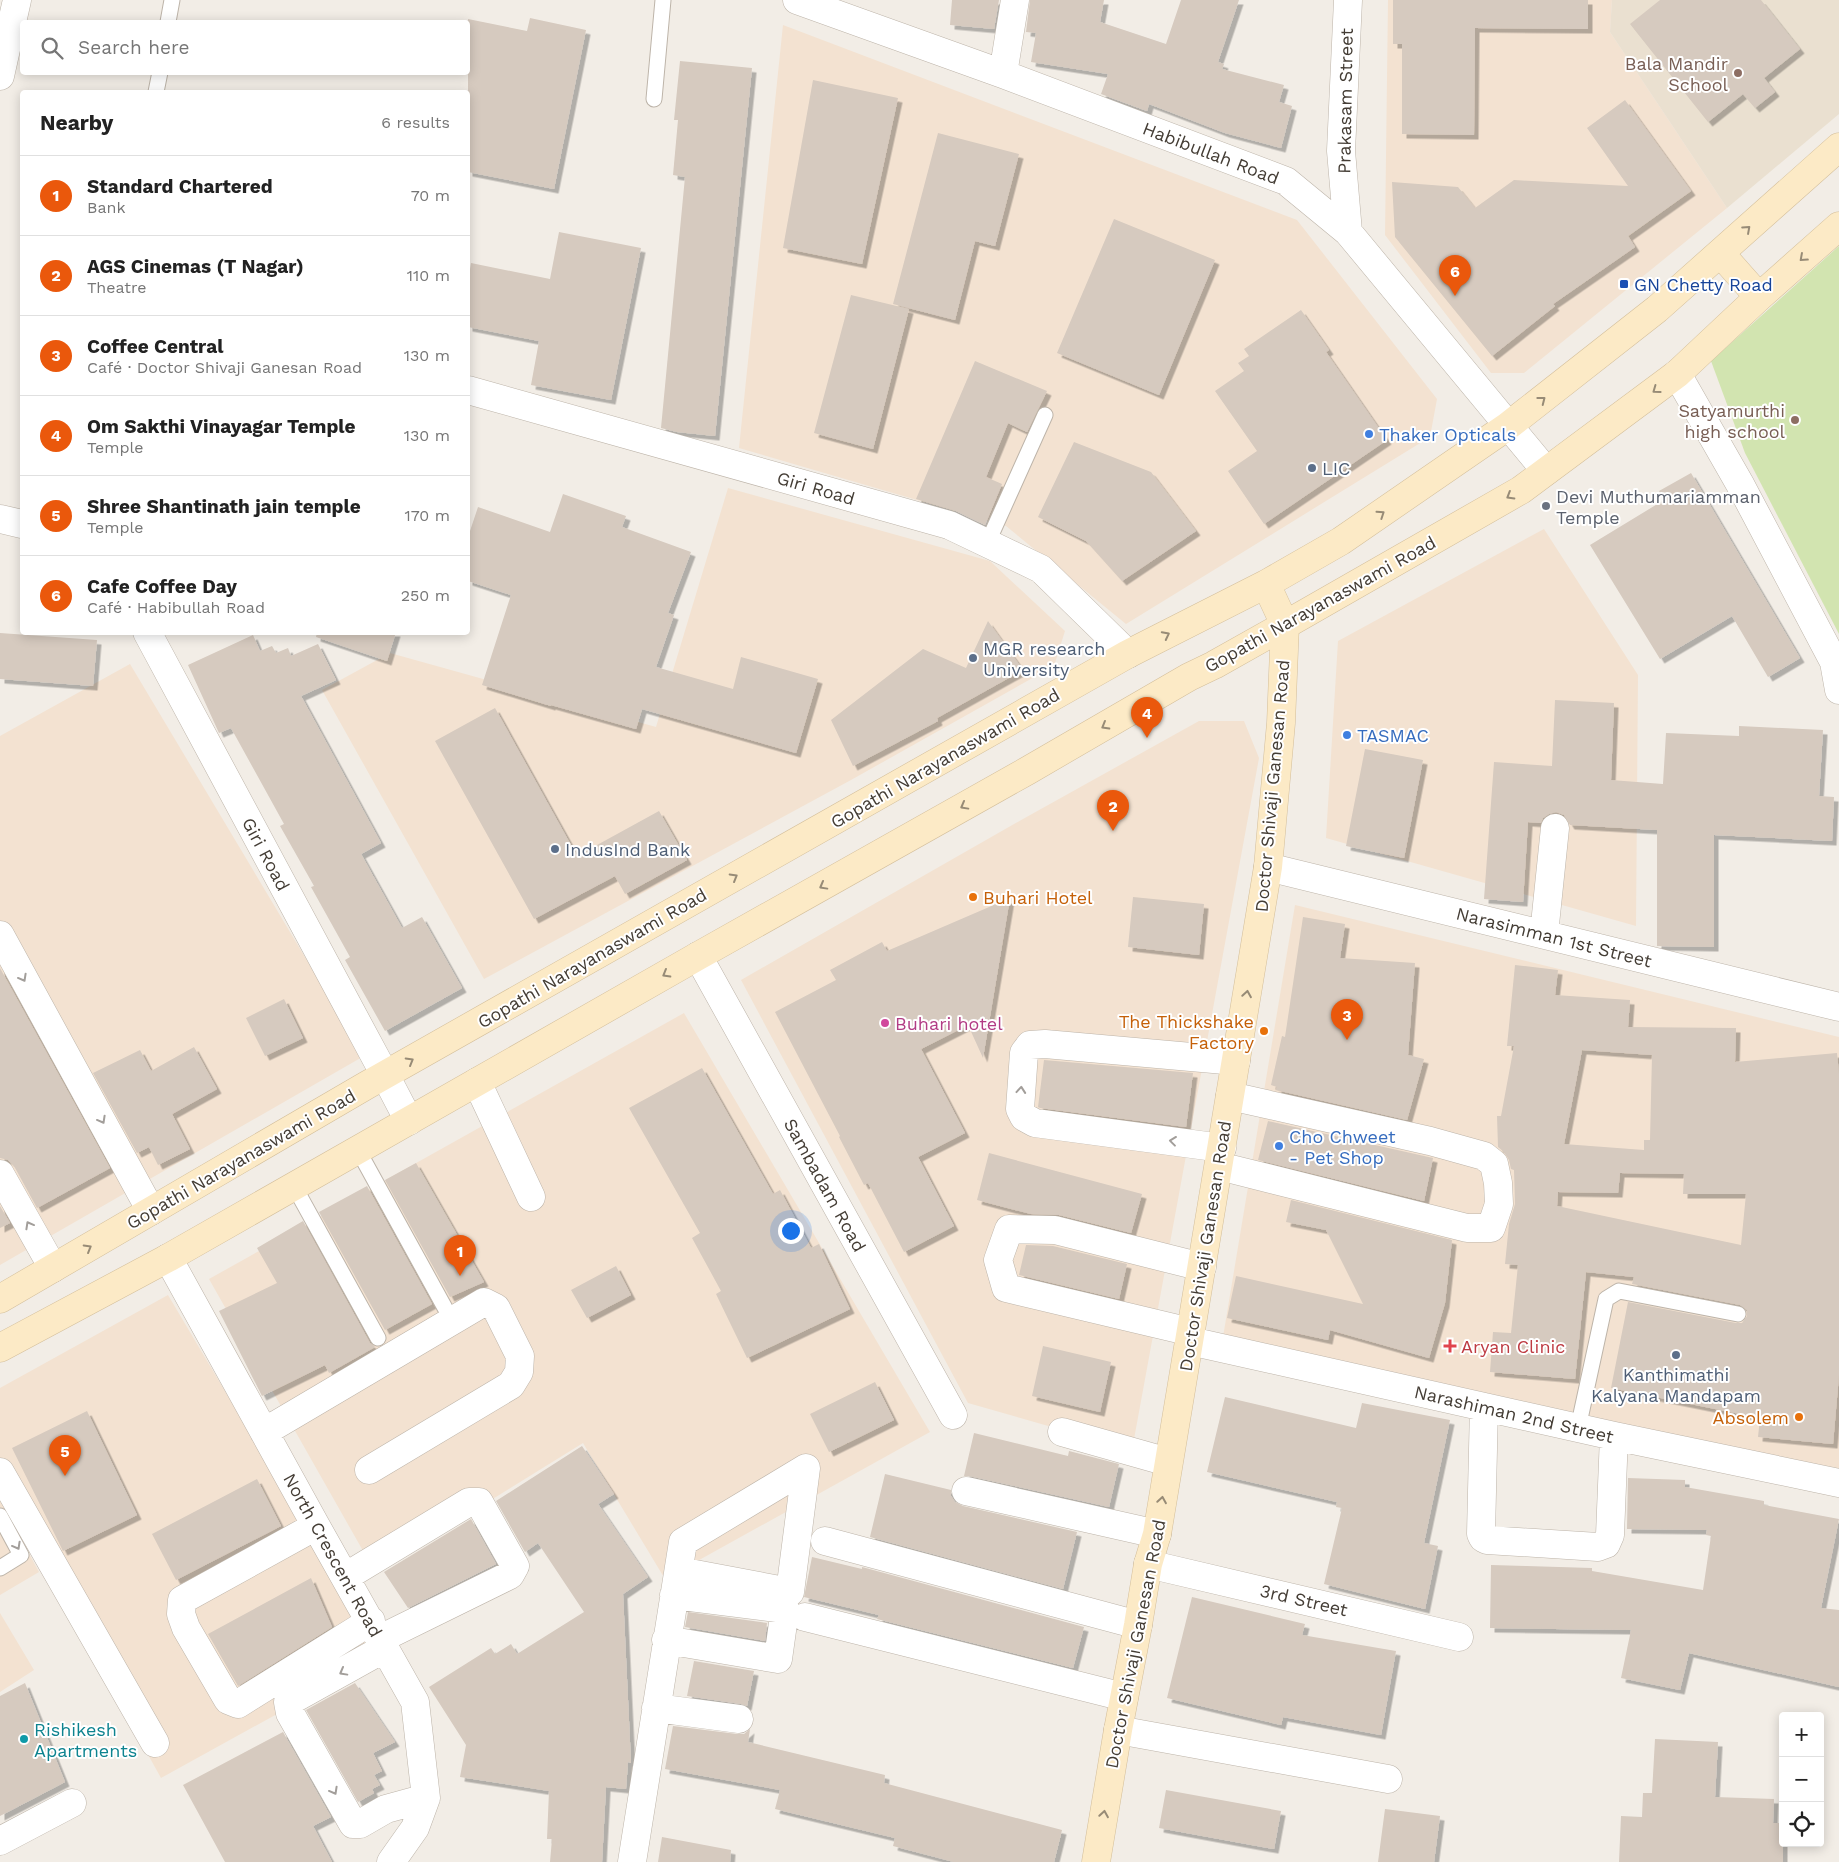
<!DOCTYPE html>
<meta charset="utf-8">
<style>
:root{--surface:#fff;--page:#f2f2f2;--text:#222;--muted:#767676;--line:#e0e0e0;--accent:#ea580c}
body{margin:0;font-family:"Work Sans",sans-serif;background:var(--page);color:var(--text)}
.controls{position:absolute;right:15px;bottom:15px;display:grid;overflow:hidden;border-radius:5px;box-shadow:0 2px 12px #0003}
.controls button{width:45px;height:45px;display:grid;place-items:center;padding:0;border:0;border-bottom:1px solid var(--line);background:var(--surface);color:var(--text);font:25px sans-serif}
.you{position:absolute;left:790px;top:1230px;width:18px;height:18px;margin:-12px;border:4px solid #fff;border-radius:50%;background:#1a73e8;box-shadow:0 0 0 8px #1a73e833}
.badge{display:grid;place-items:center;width:32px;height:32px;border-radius:50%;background:var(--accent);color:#fff;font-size:16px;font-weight:700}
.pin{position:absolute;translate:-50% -41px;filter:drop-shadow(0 1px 2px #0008)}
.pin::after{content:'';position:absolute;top:26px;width:18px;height:15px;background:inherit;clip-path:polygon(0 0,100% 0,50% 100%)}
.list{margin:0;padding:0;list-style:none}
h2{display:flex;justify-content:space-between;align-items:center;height:65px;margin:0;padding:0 20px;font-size:21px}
h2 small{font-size:16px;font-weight:400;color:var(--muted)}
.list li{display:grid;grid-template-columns:32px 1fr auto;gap:15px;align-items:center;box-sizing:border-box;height:80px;padding:0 20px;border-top:1px solid var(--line)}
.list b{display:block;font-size:19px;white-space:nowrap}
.list p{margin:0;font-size:16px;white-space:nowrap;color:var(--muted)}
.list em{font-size:16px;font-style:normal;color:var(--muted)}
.icon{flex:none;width:28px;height:28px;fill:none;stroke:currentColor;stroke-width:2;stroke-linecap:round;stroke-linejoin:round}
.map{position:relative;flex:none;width:1839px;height:1862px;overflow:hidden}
.search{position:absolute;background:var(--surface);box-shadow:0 2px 12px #0003;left:20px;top:20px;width:450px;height:55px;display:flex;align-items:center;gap:12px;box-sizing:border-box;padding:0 18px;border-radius:5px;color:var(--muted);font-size:19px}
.panel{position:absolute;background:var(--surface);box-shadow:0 2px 12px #0003;left:20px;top:90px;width:450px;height:545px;border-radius:5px}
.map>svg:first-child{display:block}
.commercial{fill:#f3e2d1}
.education{fill:#eae0d0}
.green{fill:#d2e4b0}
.building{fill:#d6cabf;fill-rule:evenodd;filter:url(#shadow)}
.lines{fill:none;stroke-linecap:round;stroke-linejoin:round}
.lane-casing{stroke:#bdb4a9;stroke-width:17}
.street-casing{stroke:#bdb4a9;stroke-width:29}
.secondary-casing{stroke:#d3be9a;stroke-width:29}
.lane{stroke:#fff;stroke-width:15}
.street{stroke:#fff;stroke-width:28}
.secondary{stroke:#fceac6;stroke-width:28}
.oneway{stroke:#978b76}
.oneway2{stroke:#a29e9a}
.education-dot{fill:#8d6e63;stroke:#fff;stroke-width:2}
.transit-dot{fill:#1a4fb4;stroke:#fff;stroke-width:2}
.shop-dot{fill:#3f7fe0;stroke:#fff;stroke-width:2}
.service-dot{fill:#5c6f8a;stroke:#fff;stroke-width:2}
.worship-dot{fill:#6b7280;stroke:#fff;stroke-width:2}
.food-dot{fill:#e8710a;stroke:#fff;stroke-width:2}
.hotel-dot{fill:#d1479c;stroke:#fff;stroke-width:2}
.health-dot{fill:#e0444e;stroke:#fff;stroke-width:2}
.culture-dot{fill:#0f9aa8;stroke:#fff;stroke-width:2}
.labels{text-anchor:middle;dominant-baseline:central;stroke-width:4;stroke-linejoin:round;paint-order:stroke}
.education-label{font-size:18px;fill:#785e54;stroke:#fff;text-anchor:end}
.street-label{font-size:18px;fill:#443d35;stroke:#fff}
.transit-label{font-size:18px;fill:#164399;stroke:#fff;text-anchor:start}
.shop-label{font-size:18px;fill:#366cbe;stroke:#fff;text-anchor:start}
.service-label{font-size:18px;fill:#4e5e75;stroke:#fff;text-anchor:start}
.worship-label{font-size:18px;fill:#5b616d;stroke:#fff;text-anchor:start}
.food-label{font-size:18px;fill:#c56008;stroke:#fff;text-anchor:end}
.hotel-label{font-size:18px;fill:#b23c85;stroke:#fff;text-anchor:start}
.health-label{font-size:18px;fill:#be3a42;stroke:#fff;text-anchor:start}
.culture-label{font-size:18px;fill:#0d838f;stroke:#fff;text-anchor:start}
</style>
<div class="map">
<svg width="1839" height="1862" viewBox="0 0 1839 1862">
<defs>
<filter id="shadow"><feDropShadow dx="4.5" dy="4.5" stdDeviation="0" flood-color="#0004"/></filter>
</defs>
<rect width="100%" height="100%" fill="#f2ede6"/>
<path class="commercial" d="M1388 0H1612L1610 32 1727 208 1524 373H1491L1385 235Z
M783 25 1297 220 1437 399 1430 437 1126 624 1006 526 739 448Z
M728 488 990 561 1065 631 1054 666 851 780 484 979 322 690 390 653 656 727Z
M1544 529 1638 675 1636 926 1326 838 1338 641Z
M130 664 364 1056 0 1265V736Z
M1199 721H1244L1259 758 1132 1450 968 1403 741 980 1023 819Z
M1295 905 1839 1037V1479L1220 1355Z
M684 1013 930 1432 665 1579 583 1443 375 1572 209 1279Z
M168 1295 382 1656 161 1778 0 1488V1388Z
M0 1500 39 1572 0 1595Z
M0 1613 34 1670 0 1692Z"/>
<path class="education" d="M1612 0H1839V114L1727 208 1610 32Z"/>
<path class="green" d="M1839 246V634L1745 453 1711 361Z"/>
<path class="building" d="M952 0H999L994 29 950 25Z
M1030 0H1104L1100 22 1166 44 1181 0H1239L1218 62 1224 64 1222 69 1284 85 1279 102 1292 106 1281 148 1225 133 1149 104 1147 111 1101 94 1108 74 1031 62 1036 33 1026 32Z
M1393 0H1588V29L1475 28 1474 135 1402 134V44H1393Z
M1660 0H1761L1800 49 1764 78 1775 92 1755 108 1743 94 1708 122 1630 24Z
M530 18 586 30 554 189 468 172V19L527 31Z
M680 61 752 68 715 436 677 432 661 428 685 177 673 175 678 120H674Z
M813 80 898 98 862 264 783 248Z
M1625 100 1691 191 1628 236 1635 247 1553 304 1555 306 1492 356 1395 237 1392 182 1458 187 1475 208 1514 180 1628 186 1587 128Z
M938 133 1019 154 995 246 975 241 955 320 893 304Z
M1114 219 1215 260 1159 395 1057 353Z
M559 232 641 248 611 400 531 385 539 341 468 327V281L471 263 550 279Z
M851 295 909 309 873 449 814 433Z
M1301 310 1329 350 1326 352 1387 440 1264 524 1228 471 1257 451 1215 391 1244 371 1238 363 1249 356 1244 349Z
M975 361 1047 391 1027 432 1008 423 986 477 1002 484 985 525 956 511 916 499Z
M1074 442 1151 472 1196 531 1122 581 1086 541 1038 517Z
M1691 473 1800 658 1768 677 1732 616 1660 659 1590 545 1664 500 1659 491Z
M563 494 626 516 622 527 691 552 668 613 674 615 656 667 733 689 741 657 818 679 796 753 642 709 636 729 551 705V706L482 685 511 595 468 581V537L478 507 550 532Z
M988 621 1023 670 937 718 938 721 853 766 831 720 923 649 966 668Z
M317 632H396L387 661 316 637Z
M0 633 97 640 93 686 0 679Z
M253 635 260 651 272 646 276 653 288 648 291 656 318 644 336 680 301 696 381 843 361 854 402 928 422 917 462 988 385 1031 345 960 350 957 311 887 314 886 280 826 284 824 231 728 219 733 188 665Z
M1555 700 1614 703 1611 780 1663 784 1666 733 1739 736V726L1823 730 1819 796 1834 797 1832 841 1714 835V947L1657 946V830L1570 825 1564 815 1556 812 1549 814 1543 818 1541 823 1528 822 1523 902 1484 899 1494 762 1552 766Z
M495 708 577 856 659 811 687 860 625 894 615 876 534 919 435 741Z
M1365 749 1423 760 1404 858 1346 846Z
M1133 897 1204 904 1199 955 1128 947Z
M1010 898 983 1058 968 1025 921 1049 965 1133 918 1157 954 1226 904 1252 868 1183 864 1185 839 1137 840 1136 775 1012 836 980 830 970 882 942 887 951Z
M1303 917 1345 924 1340 958 1415 963 1408 1055 1424 1059 1407 1120 1276 1090 1277 1087 1271 1085 1282 1036 1285 1037Z
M1515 965 1558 970 1555 995 1630 1000 1628 1027 1736 1028 1735 1062 1837 1053 1839 1074V1375L1833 1444 1758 1437 1760 1418 1611 1388 1628 1302 1736 1323H1742L1747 1316V1310L1740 1305 1632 1284 1634 1277 1586 1272 1575 1379 1490 1372 1493 1332 1511 1333 1518 1265 1505 1264 1509 1224 1515 1204 1514 1170 1511 1169 1509 1160 1504 1152 1498 1147 1497 1116H1501L1514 1046H1507ZM1582 1050 1652 1055 1650 1140H1644V1150L1564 1144ZM1620 1173 1684 1174 1683 1194H1746L1741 1245 1557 1206 1558 1192 1618 1193Z
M0 968 110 1168 37 1208 14 1166 8 1160 0 1158Z
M284 999 303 1038 265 1056 246 1018Z
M194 1047 217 1089 172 1114 190 1149 158 1165 149 1147 137 1153 93 1073 140 1050 151 1071Z
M1044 1060 1193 1073 1186 1127 1040 1108 1038 1107Z
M702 1068 773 1194 780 1190 811 1248 819 1244 850 1309 747 1358 716 1294 721 1291 692 1238 700 1233 629 1108Z
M1268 1121 1433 1158 1424 1201 1258 1160Z
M989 1153 1142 1194 1131 1233 1059 1215 1031 1214 977 1200Z
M416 1163 484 1282 450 1297 385 1180Z
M367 1186 432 1304 385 1330 319 1212Z
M1291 1200 1452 1240 1445 1303 1429 1358 1330 1330 1328 1340 1227 1318 1236 1276 1363 1304 1326 1230 1286 1222Z
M0 1206 10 1223 0 1228Z
M303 1221 370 1343 375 1347 329 1373 325 1365 262 1396 219 1311 277 1283 257 1248Z
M1026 1245 1053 1246 1127 1264 1119 1299 1019 1275Z
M616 1266 631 1295 587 1318 571 1290Z
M1043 1346 1111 1362 1100 1412 1032 1396Z
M875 1382 894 1420 829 1452 810 1414Z
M1225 1397 1356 1428 1362 1403 1450 1420 1424 1543 1438 1546 1425 1609 1324 1584 1342 1508 1336 1507 1337 1502 1207 1472Z
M87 1411 137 1515 63 1551 12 1448Z
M974 1433 1068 1456 1069 1451 1119 1464 1109 1507 969 1476H964Z
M582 1446 614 1494 598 1504 648 1577 623 1594 631 1763 628 1762 626 1789 606 1787 602 1862H550L552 1839H547L549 1791 460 1777 466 1745 429 1687 491 1648 495 1654 511 1644 517 1654 584 1612 538 1543 525 1552 496 1501Z
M885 1474 951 1490V1496L955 1502 963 1506 1077 1532 1063 1589 870 1537Z
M1628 1478 1685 1480V1487L1764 1501V1505L1839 1519 1821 1608 1839 1610V1687L1689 1653 1680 1690 1621 1678 1631 1630 1490 1628 1491 1565 1592 1568V1571L1703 1590 1711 1536 1706 1535 1707 1530 1627 1529Z
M257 1479 281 1526 176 1580 152 1534Z
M471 1519 496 1564 408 1608 384 1572Z
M812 1557 862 1569V1567L1084 1627 1073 1668 877 1619 879 1615 804 1597Z
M311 1578 332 1627 238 1686 208 1634Z
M1192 1597 1305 1624 1302 1635 1396 1651 1381 1735 1283 1717 1281 1725 1167 1698Z
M688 1612 767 1623 765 1641 685 1627Z
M694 1661 754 1671 747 1706 741 1704 687 1696Z
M25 1683 65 1782 0 1816V1696Z
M355 1683 395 1742 373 1753 382 1771 374 1775 380 1785 372 1789 374 1793 358 1802 306 1710Z
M673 1726 737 1734H744L750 1729 748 1742 885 1775 884 1783 1062 1830 1054 1862H954L893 1846 895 1838 775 1809 780 1790 665 1769Z
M283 1732 331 1817 313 1826 332 1862H225L183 1785Z
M1655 1739 1718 1742 1715 1797 1774 1799 1773 1823H1783V1862H1619L1621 1816 1642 1817 1643 1793H1652Z
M1166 1790 1281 1811 1274 1849 1159 1828Z
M1385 1809 1440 1816 1434 1862H1378Z
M662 1837 731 1850 730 1862H658Z"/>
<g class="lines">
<g class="lane-casing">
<path id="lane" d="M168 22 172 0
M156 92 160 72
M654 99 663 0
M987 544 1045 415
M358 1150 445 1308
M294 1186 378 1338
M1578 1428 1606 1299 1619 1291 1738 1314
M0 1516 21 1555 0 1568"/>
</g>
<g class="street-casing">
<path id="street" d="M797 0 1003 74 1286 181 1348 232 1546 471
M1003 74 1015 0
M0 76 17 0
M1348 232 1341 151 1348 0
M1677 374 1741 486 1834 662 1839 690
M468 390 949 525 1041 569 1128 654
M0 519 22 524
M147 632 385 1075 409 1121
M1268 867 1839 1007
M1544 934 1555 828
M0 935 151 1211
M698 956 953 1415
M477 1082 531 1197
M1222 1148 1035 1123 1024 1117 1020 1109 1024 1053 1030 1045 1045 1044 1236 1061
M1219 1166 1467 1228H1491L1499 1204 1498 1183 1494 1164 1484 1156 1430 1141 1230 1096
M0 1174 53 1268
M168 1258 316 1526 415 1702 426 1798 415 1828 391 1862
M1191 1332 1006 1288 998 1260 1009 1229 1055 1230 1202 1267
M1190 1341 1614 1436 1839 1483
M1484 1407 1481 1534 1483 1538 1487 1540 1598 1547 1606 1544 1610 1535 1614 1436
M264 1432 484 1302 496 1308 520 1356 519 1372 511 1385 369 1470
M1062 1432 1168 1462
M0 1472 155 1743
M966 1491 1157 1534
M316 1526 182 1600 181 1614 186 1628 228 1700 238 1704 371 1621
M825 1541 1138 1625
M1148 1564 1459 1637
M345 1577 469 1502H479L515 1566 510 1575 380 1639
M805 1617 1124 1697
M666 1640 778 1659 785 1609 674 1595
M385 1648 288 1702 290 1713 353 1824H360L386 1809 426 1798
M656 1708 739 1719
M1118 1730 1388 1779
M0 1841 72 1803
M632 1862 683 1542 806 1468 790 1592 679 1571"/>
</g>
<g class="secondary-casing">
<path id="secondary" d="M1720 253 1759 297
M0 1299 367 1085 1128 654 1266 584 1341 541 1508 426 1657 309 1839 147
M0 1348 168 1258 698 956 1027 771 1189 677 1214 665 1285 625 1521 490 1677 374 1759 297 1839 226
M1096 1862 1118 1730 1138 1625 1148 1564 1157 1534 1268 867 1281 723 1285 625 1266 584"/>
</g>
<use href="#lane" class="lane"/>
<use href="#street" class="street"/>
<use href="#secondary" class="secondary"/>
</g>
<defs><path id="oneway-chevron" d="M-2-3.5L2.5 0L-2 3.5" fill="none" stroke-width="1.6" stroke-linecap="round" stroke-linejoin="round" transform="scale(1.25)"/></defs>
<g class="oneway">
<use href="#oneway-chevron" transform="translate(1747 229) rotate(-42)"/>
<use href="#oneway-chevron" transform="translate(1803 258) rotate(138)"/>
<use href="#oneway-chevron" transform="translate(1656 390) rotate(144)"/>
<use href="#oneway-chevron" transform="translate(1542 400) rotate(-38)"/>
<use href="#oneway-chevron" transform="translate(1510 496) rotate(149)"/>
<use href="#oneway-chevron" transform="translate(1381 514) rotate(-34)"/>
<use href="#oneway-chevron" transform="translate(1166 635) rotate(-27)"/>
<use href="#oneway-chevron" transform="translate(1105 726) rotate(150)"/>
<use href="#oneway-chevron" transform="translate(964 806) rotate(151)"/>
<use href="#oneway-chevron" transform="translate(734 877) rotate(-30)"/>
<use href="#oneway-chevron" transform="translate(823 886) rotate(151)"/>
<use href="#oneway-chevron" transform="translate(666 974) rotate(150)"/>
<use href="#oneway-chevron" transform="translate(1247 994) rotate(-81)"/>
<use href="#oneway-chevron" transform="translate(410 1061) rotate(-30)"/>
<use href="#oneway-chevron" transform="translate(88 1248) rotate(-30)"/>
<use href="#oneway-chevron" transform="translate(1162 1500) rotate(-81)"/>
<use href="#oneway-chevron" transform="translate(1104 1814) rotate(-81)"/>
</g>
<g class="oneway2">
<use href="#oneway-chevron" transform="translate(23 978) rotate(61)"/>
<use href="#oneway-chevron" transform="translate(1021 1090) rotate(-85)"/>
<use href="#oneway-chevron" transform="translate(102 1120) rotate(61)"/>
<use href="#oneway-chevron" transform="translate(1173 1141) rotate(-173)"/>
<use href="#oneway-chevron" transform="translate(29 1225) rotate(-119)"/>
<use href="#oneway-chevron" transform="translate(17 1546) rotate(61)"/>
<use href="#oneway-chevron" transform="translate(343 1672) rotate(151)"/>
<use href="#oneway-chevron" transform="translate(334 1791) rotate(61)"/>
</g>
<g class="education-dot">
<circle cx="1738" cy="73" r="5"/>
<circle cx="1795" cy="420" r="5"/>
</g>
<rect class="transit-dot" x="1619" y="279" width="10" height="10" rx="2.5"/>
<g class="shop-dot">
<circle cx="1369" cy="434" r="5"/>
<circle cx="1347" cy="735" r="5"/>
<circle cx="1279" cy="1146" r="5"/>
</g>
<g class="service-dot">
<circle cx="1312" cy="468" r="5"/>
<circle cx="973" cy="658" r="5"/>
<circle cx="555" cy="849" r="5"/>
<circle cx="1676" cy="1355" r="5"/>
</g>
<circle class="worship-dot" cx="1546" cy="506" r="5"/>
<g class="food-dot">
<circle cx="973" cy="897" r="5"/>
<circle cx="1264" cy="1031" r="5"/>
<circle cx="1799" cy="1417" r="5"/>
</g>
<circle class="hotel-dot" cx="885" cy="1023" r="5"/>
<path class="health-dot" d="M1447.5 1338.5h5v5h5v5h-5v5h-5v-5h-5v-5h5z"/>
<circle class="culture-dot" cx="24" cy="1739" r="5"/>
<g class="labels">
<g class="education-label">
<text x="1728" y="63">Bala Mandir<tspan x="1728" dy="21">School</tspan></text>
<text x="1785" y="410">Satyamurthi<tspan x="1785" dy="21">high school</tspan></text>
</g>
<g class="street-label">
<text transform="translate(1345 101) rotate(-89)">Prakasam Street</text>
<text transform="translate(1211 153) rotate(21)">Habibullah Road</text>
<text transform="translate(816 488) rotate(16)">Giri Road</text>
<text transform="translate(1320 604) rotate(-29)">Gopathi Narayanaswami Road</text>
<text transform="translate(945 758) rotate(-30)">Gopathi Narayanaswami Road</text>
<text transform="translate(1272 786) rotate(-85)">Doctor Shivaji Ganesan Road</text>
<text transform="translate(266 854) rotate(62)">Giri Road</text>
<text transform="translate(1554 937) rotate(14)">Narasimman 1st Street</text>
<text transform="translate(592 958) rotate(-30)">Gopathi Narayanaswami Road</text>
<text transform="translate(241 1159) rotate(-30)">Gopathi Narayanaswami Road</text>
<text transform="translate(825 1185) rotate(61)">Sambadam Road</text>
<text transform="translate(1205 1246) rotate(-81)">Doctor Shivaji Ganesan Road</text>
<text transform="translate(1514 1414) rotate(13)">Narashiman 2nd Street</text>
<text transform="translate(333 1555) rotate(61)">North Crescent Road</text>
<text transform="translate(1304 1600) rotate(13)">3rd Street</text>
<text transform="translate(1135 1644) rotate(-79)">Doctor Shivaji Ganesan Road</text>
</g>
<g class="transit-label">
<text x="1634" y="284">GN Chetty Road</text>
</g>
<g class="shop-label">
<text x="1379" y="434">Thaker Opticals</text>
<text x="1357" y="735">TASMAC</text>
<text x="1289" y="1136">Cho Chweet<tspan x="1289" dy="21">- Pet Shop</tspan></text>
</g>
<g class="service-label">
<text x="1322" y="468">LIC</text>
<text x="983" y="648">MGR research<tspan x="983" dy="21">University</tspan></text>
<text x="565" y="849">IndusInd Bank</text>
<text x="1676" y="1374" text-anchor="middle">Kanthimathi<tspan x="1676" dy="21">Kalyana Mandapam</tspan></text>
</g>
<g class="worship-label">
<text x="1556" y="496">Devi Muthumariamman<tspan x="1556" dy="21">Temple</tspan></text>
</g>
<g class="food-label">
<text x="983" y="897" text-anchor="start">Buhari Hotel</text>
<text x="1254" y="1021">The Thickshake<tspan x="1254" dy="21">Factory</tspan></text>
<text x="1789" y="1417">Absolem</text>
</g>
<g class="hotel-label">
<text x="895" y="1023">Buhari hotel</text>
</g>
<g class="health-label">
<text x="1461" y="1346">Aryan Clinic</text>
</g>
<g class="culture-label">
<text x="34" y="1729">Rishikesh<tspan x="34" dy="21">Apartments</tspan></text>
</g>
</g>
</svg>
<div class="controls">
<button>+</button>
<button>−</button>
<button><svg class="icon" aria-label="locate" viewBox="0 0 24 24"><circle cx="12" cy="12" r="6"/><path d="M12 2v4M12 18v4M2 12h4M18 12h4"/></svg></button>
</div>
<div class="you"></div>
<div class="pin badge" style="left:460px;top:1276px">1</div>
<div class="pin badge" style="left:1113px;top:831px">2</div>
<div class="pin badge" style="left:1347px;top:1040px">3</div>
<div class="pin badge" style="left:1147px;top:738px">4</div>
<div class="pin badge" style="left:65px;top:1476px">5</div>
<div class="pin badge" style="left:1455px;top:296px">6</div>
<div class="search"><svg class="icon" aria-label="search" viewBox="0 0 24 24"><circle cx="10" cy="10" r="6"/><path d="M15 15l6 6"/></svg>Search here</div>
<section class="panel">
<h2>Nearby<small>6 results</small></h2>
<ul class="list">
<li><span class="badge">1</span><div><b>Standard Chartered</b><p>Bank</p></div><em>70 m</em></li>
<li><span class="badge">2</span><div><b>AGS Cinemas (T Nagar)</b><p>Theatre</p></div><em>110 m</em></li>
<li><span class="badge">3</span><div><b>Coffee Central</b><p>Café · Doctor Shivaji Ganesan Road</p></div><em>130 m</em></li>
<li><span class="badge">4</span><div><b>Om Sakthi Vinayagar Temple</b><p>Temple</p></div><em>130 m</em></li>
<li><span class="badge">5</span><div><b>Shree Shantinath jain temple</b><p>Temple</p></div><em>170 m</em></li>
<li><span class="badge">6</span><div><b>Cafe Coffee Day</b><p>Café · Habibullah Road</p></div><em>250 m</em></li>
</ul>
</section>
</div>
